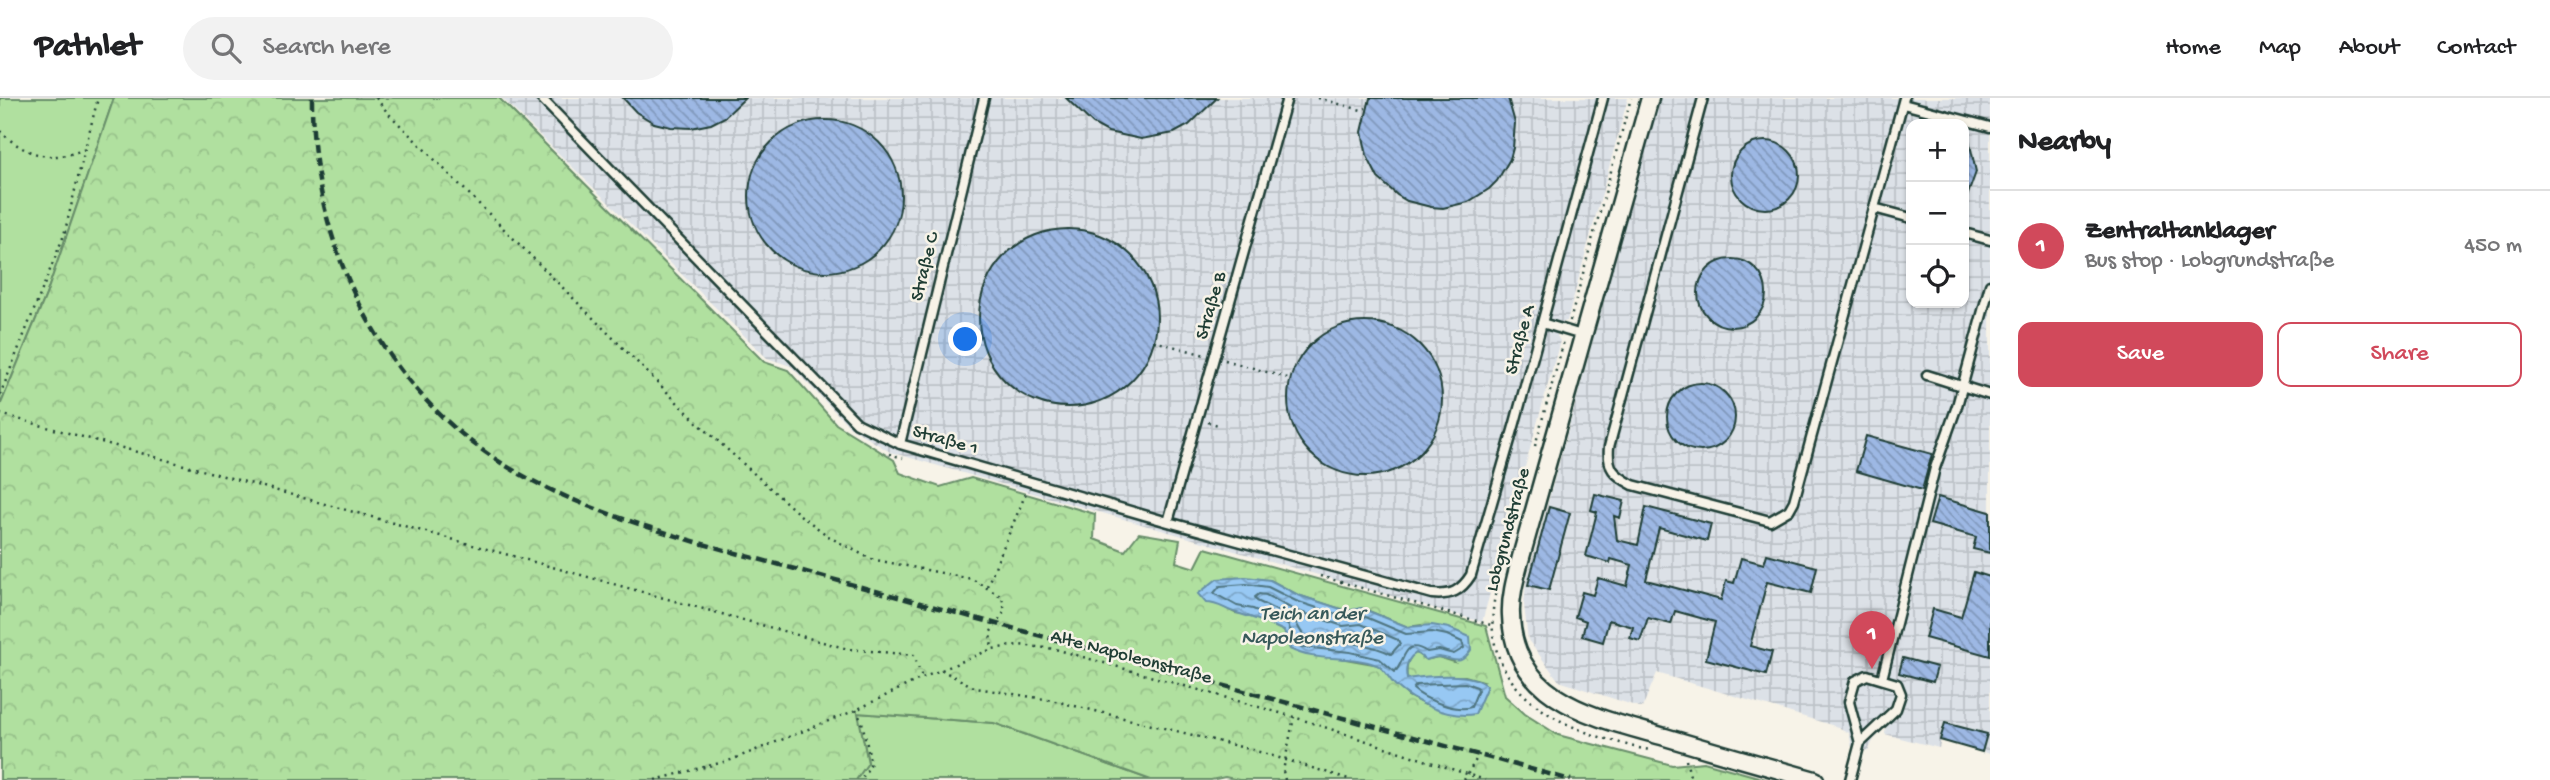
<!DOCTYPE html>
<meta charset="utf-8">
<style>
:root{--surface:#fff;--page:#f2f2f2;--text:#202124;--muted:#757577;--line:#e0e0e0;--accent:#d1495b}
body{margin:0;font-family:"Gochi Hand",sans-serif;background:var(--page);color:var(--text)}
.controls{position:absolute;right:21px;top:21px;display:grid;overflow:hidden;border-radius:14px;box-shadow:0 2px 5px #0004}
.controls button{width:63px;height:63px;display:grid;place-items:center;padding:0;border:0;border-bottom:2px solid var(--line);background:var(--surface);color:var(--text);font:35px sans-serif}
.you{position:absolute;left:966px;top:242px;width:24px;height:24px;margin:-18px;border:5px solid #fff;border-radius:50%;background:#1a73e8;box-shadow:0 0 0 10px #1a73e833}
.badge{display:grid;place-items:center;width:46px;height:46px;border-radius:50%;background:var(--accent);color:#fff;font-size:23px;font-weight:700}
.pin{position:absolute;translate:-50% -58px;filter:drop-shadow(0 2px 4px #0008)}
.pin::after{content:'';position:absolute;top:37px;width:24px;height:21px;background:inherit;clip-path:polygon(0 0,100% 0,50% 100%)}
.list{margin:0;padding:0;list-style:none}
h2{display:flex;justify-content:space-between;align-items:center;height:91px;margin:0;padding:0 28px;font-size:30px}
h2 small{font-size:23px;font-weight:400;color:var(--muted)}
.list li{display:grid;grid-template-columns:46px 1fr auto;gap:21px;align-items:center;box-sizing:border-box;height:112px;padding:0 28px;border-top:2px solid var(--line)}
.list b{display:block;font-size:26px;white-space:nowrap}
.list p{margin:0;font-size:23px;white-space:nowrap;color:var(--muted)}
.list em{font-size:23px;font-style:normal;color:var(--muted)}
.actions{display:flex;gap:14px;padding:21px 28px}
.actions a{flex:1;padding:16px 0;border:2px solid var(--accent);border-radius:14px;text-align:center;font-size:24px;color:var(--accent)}
.actions .main{background:var(--accent);color:#fff}
.icon{flex:none;width:38px;height:38px;fill:none;stroke:currentColor;stroke-width:2;stroke-linecap:round;stroke-linejoin:round}
.map{position:relative;flex:none;width:1990px;height:682px;overflow:hidden}
header{display:flex;align-items:center;gap:42px;box-sizing:border-box;height:98px;padding:0 35px;background:var(--surface);border-bottom:2px solid var(--line)}
header strong{font-size:33px}
nav{display:flex;gap:38px;margin-inline-start:auto;font-size:24px}
.search{width:490px;height:63px;background:var(--page);display:flex;align-items:center;gap:18px;box-sizing:border-box;padding:0 24px;border-radius:38px;color:var(--muted);font-size:26px}
main{display:flex}
aside{flex:1;background:var(--surface)}
.map>svg:first-child{display:block}
.industrial{fill:url(#industrial-grid);fill-rule:evenodd}
.green{fill:#b0e09f;stroke:#688e6a;stroke-width:2}
.forest{fill:url(#forest-crowns);stroke:#688e6a;stroke-width:2;fill-rule:evenodd}
.water{fill:url(#water-waves);stroke:#6790a7;stroke-width:2}
.lines{fill:none;stroke-linecap:round;stroke-linejoin:round}
.shore{stroke:#4f7580;stroke-width:2}
.building{fill:url(#building-back-hatch);stroke:#1f3d34;stroke-width:2}
.service-casing{stroke:#1f3d34;stroke-width:13}
.minor-casing{stroke:#1f3d34;stroke-width:21}
.path{stroke:#1f3d34;stroke-width:2.5;stroke-dasharray:2 5;stroke-linecap:butt}
.service{stroke:#f7f3e8;stroke-width:8}
.minor{stroke:#f7f3e8;stroke-width:16}
.rail{stroke:#1f3d34;stroke-width:4.5;stroke-dasharray:10 5;stroke-linecap:butt}
.labels{text-anchor:middle;dominant-baseline:central;stroke-width:5;stroke-linejoin:round;paint-order:stroke}
.street-label{font-size:19px;fill:#1f3d34;stroke:#f7f3e8}
.water-label{font-size:21px;font-style:italic;fill:#37595a;stroke:#f7f3e8}
</style>
<header>
<strong>Pathlet</strong>
<div class="search"><svg class="icon" aria-label="search" viewBox="0 0 24 24"><circle cx="10" cy="10" r="6"/><path d="M15 15l6 6"/></svg>Search here</div>
<nav><a>Home</a><a>Map</a><a>About</a><a>Contact</a></nav>
</header>
<main>
<div class="map">
<svg width="1990" height="682" viewBox="0 0 1990 682">
<defs>
<pattern id="industrial-grid" width="8" height="8" patternUnits="userSpaceOnUse" patternTransform="scale(1.75)"><rect width="8" height="8" fill="#dce1e7"/><path d="M0 4h8M4 0v8" fill="none" stroke="#bcc2c7"/></pattern>
<pattern id="forest-crowns" width="20" height="18" patternUnits="userSpaceOnUse" patternTransform="scale(1.75)"><rect width="20" height="18" fill="#b0e09f"/><path d="M2 6a3 3 0 1 1 6 0M12 15a3 3 0 1 1 6 0" fill="none" stroke="#97c18a"/></pattern>
<pattern id="water-waves" width="16" height="10" patternUnits="userSpaceOnUse" patternTransform="scale(1.75)"><rect width="16" height="10" fill="#97c8f3"/><path d="M0 5q4-4 8 0t8 0" fill="none" stroke="#7ba4c6"/></pattern>
<pattern id="building-back-hatch" width="6" height="6" patternUnits="userSpaceOnUse" patternTransform="scale(1.75)"><rect width="6" height="6" fill="#9db8e4"/><path d="M-1 5l2 2M0 0l6 6M5-1l2 2" fill="none" stroke="#7f97ba"/></pattern>
</defs>
<rect width="100%" height="100%" fill="#f7f3e8"/>
<filter id="ink" filterUnits="userSpaceOnUse"><feTurbulence type="fractalNoise" baseFrequency=".0143" numOctaves="2"/><feDisplacementMap in="SourceGraphic" scale="14" xChannelSelector="R" yChannelSelector="G"/><feConvolveMatrix kernelMatrix="1 2 1 2 8 2 1 2 1" color-interpolation-filters="sRGB"/></filter>
<g filter="url(#ink)">
<path class="industrial" d="M502 0H1628L1567 223 1560 225 1557 238 1560 243 1482 524 890 354 850 329 791 268 767 260Z
M1660 0H1990V656L1941 642 1939 650 1885 636 1886 629 1874 641 1868 653 1858 651 1852 649 1849 635 1838 629 1657 575 1642 610 1559 583 1528 542 1524 507 1526 484ZM1911 26H1964V205H1911Z"/>
<path class="green" d="M0 0H114L46 197 0 308Z
M857 615 994 625 1151 682H856L868 664Z"/>
<path class="forest" d="M114 0H499L764 264 788 272 836 326 894 362 900 375 940 389 971 380 1095 416 1094 441 1125 453 1139 435 1180 442 1176 464 1195 470 1205 450 1486 528 1505 598 1525 616 1558 637 1672 667 1704 664 1769 682H1239L1225 679 1211 682H1151L994 625 858 615 868 665 856 682H0V308L46 197ZM1270 482 1298 497 1347 513 1362 510 1408 529 1421 527 1454 564 1438 559 1426 562 1416 555C1406 561 1406 570 1407 581L1465 578 1483 583 1425 607 1408 598 1379 567 1290 551 1284 533 1250 517 1235 515 1216 505Z"/>
<path class="water" d="M1246 479 1270 482 1298 497 1347 513 1361 510 1408 529 1432 527 1449 530 1470 539 1471 552C1459 570 1454 560 1438 559 1434 559 1430 561 1426 562L1416 555C1406 561 1405 571 1407 581 1426 578 1474 573 1487 588L1475 616C1448 621 1415 605 1395 587 1389 581 1384 570 1377 567 1349 556 1316 565 1290 551L1284 533C1268 525 1254 520 1237 515 1225 512 1219 505 1206 505L1198 496 1217 481Z"/>
<g class="lines">
<path class="shore" d="M1246 486 1268 489 1296 503 1345 519 1361 517 1406 536 1432 534 1447 537 1462 544 1464 550 1454 556 1439 552 1427 554C1403 539 1406 562 1395 574L1380 561 1350 554 1302 549 1296 545 1288 527 1253 511 1237 508 1214 495 1220 488Z
M1259 496 1266 497 1294 512 1343 528 1361 526 1398 542 1400 546 1391 556C1367 543 1332 544 1305 541L1294 521 1257 503 1255 499Z
M1465 585 1477 589 1478 592 1471 609C1456 614 1425 602 1413 591L1416 587Z"/>
</g>
<path class="building" d="M623 0H745L725 19 711 26 691 30 671 29 654 25 636 14Z
M1066 0H1217L1189 27 1174 35 1141 41 1108 34 1093 26Z
M1370 0H1508L1515 25 1513 50 1510 61 1497 83 1489 91 1468 104 1443 110 1431 109 1407 103 1397 97 1378 80 1367 58 1362 34Z
M749 98a76 76 0 1 1 152 0a76 76 0 1 1-152 0Z
M1964 42H1969L1976 74 1964 107Z
M1731 77a34 34 0 1 1 68 0a34 34 0 1 1-68 0Z
M979 220a89 89 0 1 1 178 0a89 89 0 1 1-178 0Z
M1698 195a34 34 0 1 1 68 0a34 34 0 1 1-68 0Z
M1288 301a77 77 0 1 1 154 0a77 77 0 1 1-154 0Z
M1667 319a34 34 0 1 1 68 0a34 34 0 1 1-68 0Z
M1866 338 1932 356 1922 392 1856 373Z
M1595 396 1624 403 1620 420 1614 418 1617 442 1638 447 1646 409 1711 426 1707 443 1659 430 1646 482 1721 502 1726 483 1734 485 1741 460 1764 466 1767 456 1817 469 1811 495 1767 484 1750 548 1772 554 1766 577 1706 561 1715 524 1675 513 1671 526 1648 520 1640 543 1630 540 1633 529 1609 522 1603 544 1582 538 1586 523 1575 519 1582 494 1593 497 1598 480 1627 488 1632 467 1611 461 1610 465 1586 458 1597 414 1591 412Z
M1938 399 1990 414V455L1973 451 1976 439 1930 426Z
M1549 409 1570 415 1549 492 1528 487Z
M1974 474 1990 479V558L1925 540 1933 511 1961 519Z
M1903 560 1937 569 1933 584 1899 575Z
M1945 625 1987 636 1982 654 1940 642Z"/>
<g class="lines">
<g class="service-casing">
<path id="service" d="M541 0 857 325 900 346 1168 424 1432 496C1451 498 1461 493 1471 477L1515 325 1603 0
M1703 0 1609 349C1607 371 1614 377 1633 387L1770 423 1789 412 1794 403 1904 0
M1903 6 1990 29
M1874 110 1911 120
M1964 135 1990 142
M1542 225 1585 238
M1927 277 1990 297
M900 346 984 0
M1168 424 1287 0
M1882 581 1935 370 1957 308 1990 187
M1850 682 1860 645 1849 604 1855 583 1867 577 1897 586 1901 596 1896 611 1860 645"/>
</g>
<g class="minor-casing">
<path id="minor" d="M1650 0 1521 459C1516 478 1510 498 1511 517 1513 605 1599 620 1665 639 1715 654 1765 668 1815 682"/>
</g>
<path class="path" d="M376 0 387 14 698 325 800 417 831 440 871 461 972 481 1002 499 1005 513 990 535 992 551
M1318 0 1361 12 1366 10
M0 33C25 58 53 65 85 51L98 0
M1570 223 1631 0
M1154 243 1205 257
M1225 262 1291 281
M0 297 64 137 85 51
M0 316 848 551 914 557 922 580
M1208 324 1218 327
M1535 348 1564 243
M889 356 903 360
M1320 478 1491 527
M987 488 1026 395
M1497 489C1475 575 1536 621 1610 642 1624 646 1638 651 1652 652
M941 572 976 590 1051 602 1253 652 1352 682
M856 612 862 624 871 665 861 682
M1686 662 1691 682
M655 682 731 662 856 612 922 580 992 551 1018 547 1055 551 1294 619 1485 682
M1285 682 1283 673 1294 619
M1464 682 1480 655"/>
<use href="#service" class="service"/>
<use href="#minor" class="minor"/>
<path class="rail" d="M312 0C311 151 385 301 520 376 577 408 640 427 703 446L1571 682"/>
</g>
</g>
<g class="labels">
<g class="street-label">
<text transform="translate(926 169) rotate(-76)">Straße C</text>
<text transform="translate(1212 208) rotate(-74)">Straße B</text>
<text transform="translate(1521 242) rotate(-75)">Straße A</text>
<text transform="translate(945 343) rotate(16)">Straße 1</text>
<text transform="translate(1509 432) rotate(-75)">Lobgrundstraße</text>
<text transform="translate(1131 560) rotate(15)">Alte Napoleonstraße</text>
</g>
<g class="water-label">
<text x="1312" y="517">Teich an der<tspan x="1312" dy="24">Napoleonstraße</tspan></text>
</g>
</g>
</svg>
<div class="controls">
<button>+</button>
<button>−</button>
<button><svg class="icon" aria-label="locate" viewBox="0 0 24 24"><circle cx="12" cy="12" r="6"/><path d="M12 2v4M12 18v4M2 12h4M18 12h4"/></svg></button>
</div>
<div class="you"></div>
<div class="pin badge" style="left:1872px;top:571px">1</div>
</div>
<aside>
<h2>Nearby<small></small></h2>
<ul class="list">
<li><span class="badge">1</span><div><b>Zentraltanklager</b><p>Bus stop · Lobgrundstraße</p></div><em>450 m</em></li>
</ul>
<div class="actions"><a class="main">Save</a><a>Share</a></div>
</aside>
</main>
